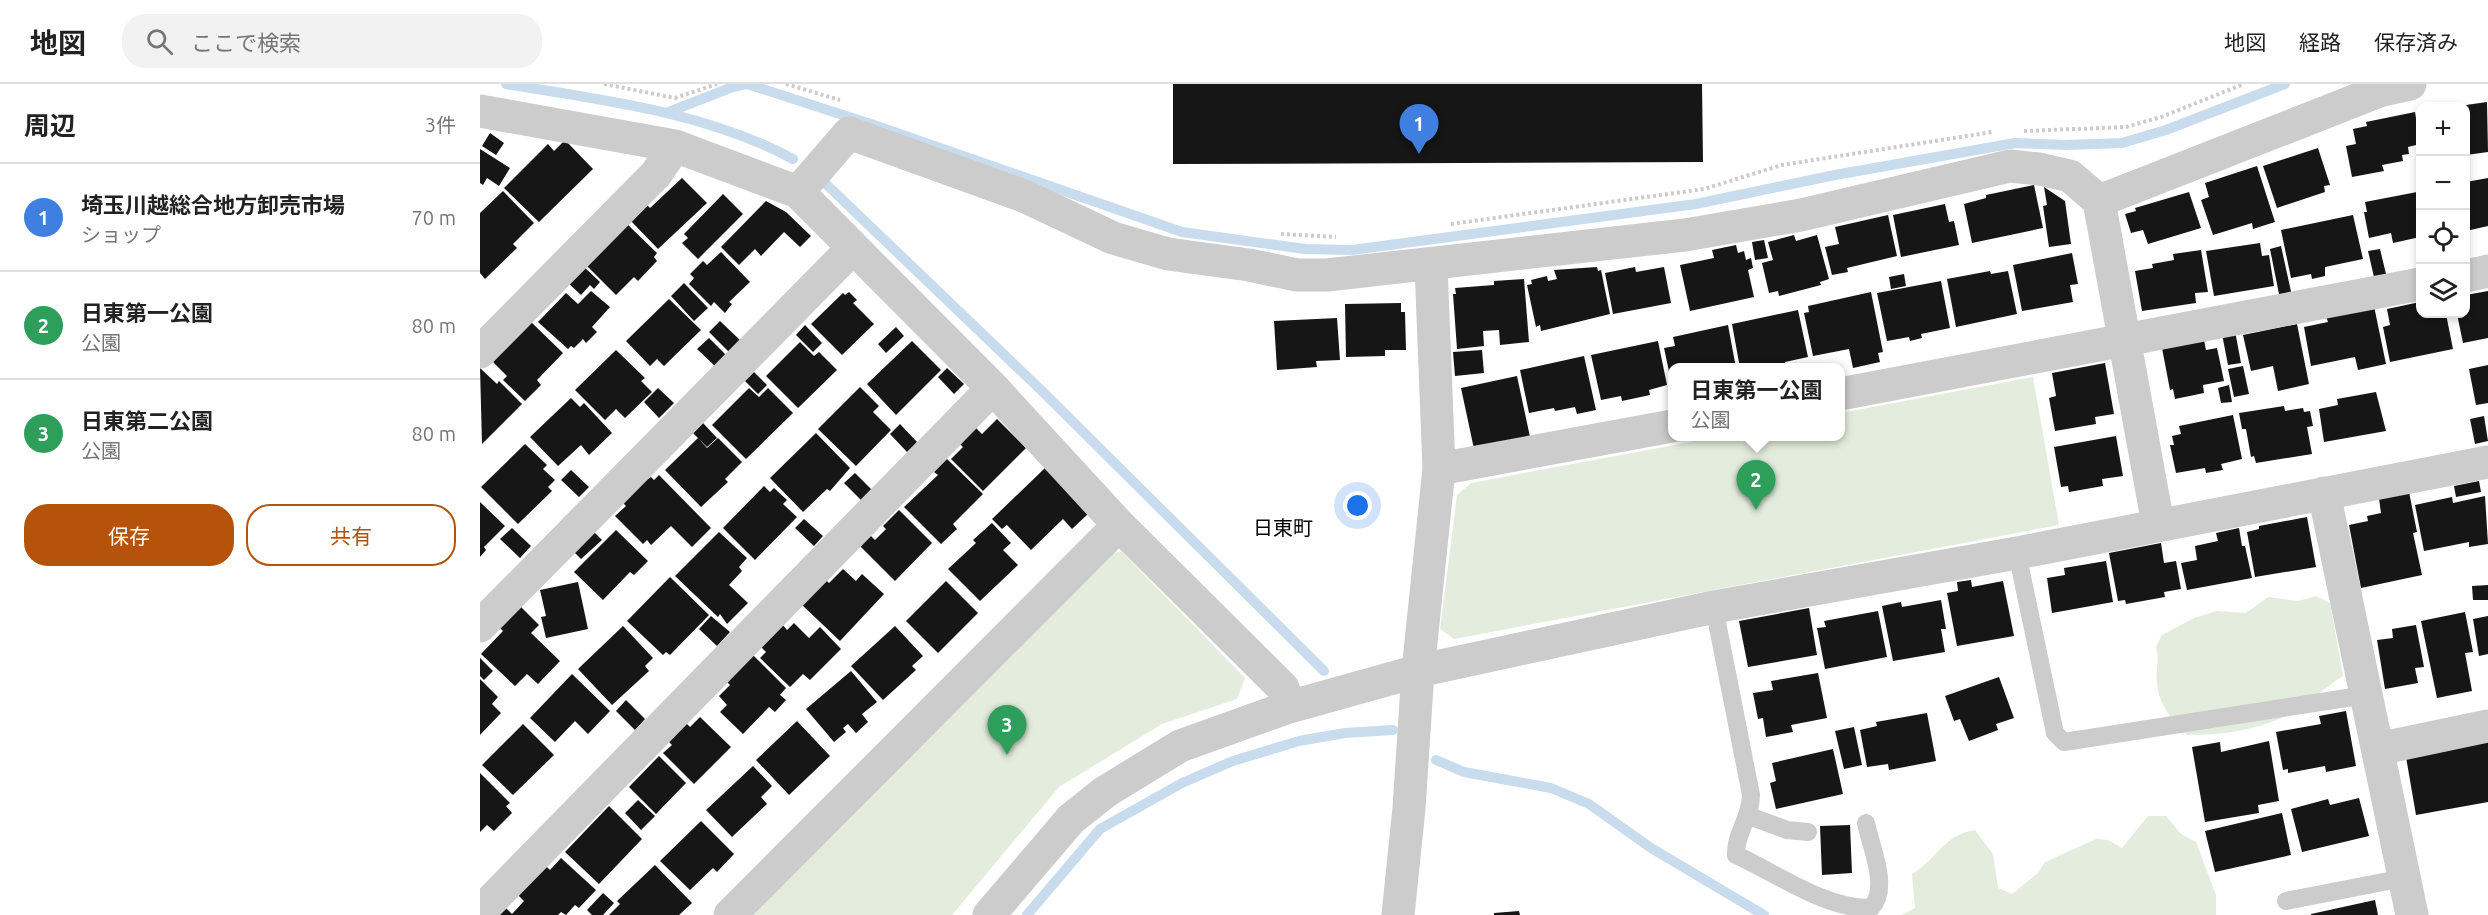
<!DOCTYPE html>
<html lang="ja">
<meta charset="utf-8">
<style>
:root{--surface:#fff;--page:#f2f2f2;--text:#222;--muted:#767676;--line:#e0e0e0;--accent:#b45309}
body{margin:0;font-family:Ubuntu,"Noto Sans JP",sans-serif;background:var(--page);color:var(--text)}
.controls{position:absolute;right:18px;top:18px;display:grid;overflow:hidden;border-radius:12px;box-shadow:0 3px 9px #0003}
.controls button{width:54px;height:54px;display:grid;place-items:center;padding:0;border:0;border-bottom:2px solid var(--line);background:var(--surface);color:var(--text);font:30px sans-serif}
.you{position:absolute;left:878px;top:422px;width:21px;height:21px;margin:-15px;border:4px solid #fff;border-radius:50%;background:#1a73e8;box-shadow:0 0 0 9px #1a73e833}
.badge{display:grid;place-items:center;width:39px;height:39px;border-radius:50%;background:var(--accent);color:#fff;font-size:20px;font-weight:700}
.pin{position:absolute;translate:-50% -50px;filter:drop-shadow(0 2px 3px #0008)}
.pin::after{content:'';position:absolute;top:32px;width:21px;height:18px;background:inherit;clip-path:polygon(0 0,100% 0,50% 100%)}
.popup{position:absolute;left:1188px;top:279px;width:177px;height:78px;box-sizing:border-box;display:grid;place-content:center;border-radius:12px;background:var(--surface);filter:drop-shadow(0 2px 4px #0005);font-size:20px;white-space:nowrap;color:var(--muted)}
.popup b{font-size:22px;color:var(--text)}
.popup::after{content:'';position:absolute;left:50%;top:100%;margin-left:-12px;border:12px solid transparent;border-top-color:var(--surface)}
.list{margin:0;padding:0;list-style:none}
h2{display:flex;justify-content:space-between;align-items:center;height:78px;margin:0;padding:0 24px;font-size:26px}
h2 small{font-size:20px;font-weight:400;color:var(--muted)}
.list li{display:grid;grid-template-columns:39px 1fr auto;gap:18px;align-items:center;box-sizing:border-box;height:108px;padding:0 24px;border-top:2px solid var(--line)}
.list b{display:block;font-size:22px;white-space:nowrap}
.list p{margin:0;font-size:20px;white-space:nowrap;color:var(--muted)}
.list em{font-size:20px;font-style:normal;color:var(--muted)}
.actions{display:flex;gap:12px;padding:18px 24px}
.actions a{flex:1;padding:14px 0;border:2px solid var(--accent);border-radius:24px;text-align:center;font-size:21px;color:var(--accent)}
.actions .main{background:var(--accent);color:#fff}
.icon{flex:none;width:33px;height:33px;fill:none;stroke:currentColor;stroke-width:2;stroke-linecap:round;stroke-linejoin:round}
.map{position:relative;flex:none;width:2008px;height:831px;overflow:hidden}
header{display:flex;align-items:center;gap:36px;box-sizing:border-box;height:84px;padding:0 30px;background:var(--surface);border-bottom:2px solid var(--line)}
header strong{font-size:28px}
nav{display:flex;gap:33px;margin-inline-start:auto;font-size:21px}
.search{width:420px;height:54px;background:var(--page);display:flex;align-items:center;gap:15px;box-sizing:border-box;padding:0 21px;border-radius:24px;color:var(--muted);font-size:22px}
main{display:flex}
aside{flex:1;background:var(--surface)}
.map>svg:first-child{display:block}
.green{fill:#e4eddd}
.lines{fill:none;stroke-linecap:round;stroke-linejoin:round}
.stream{stroke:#c9dced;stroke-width:10}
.building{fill:#161616}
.path{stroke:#ccc;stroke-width:4;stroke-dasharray:3 3;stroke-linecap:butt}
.service{stroke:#ccc;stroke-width:18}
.minor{stroke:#ccc;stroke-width:33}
.labels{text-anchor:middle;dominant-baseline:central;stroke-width:6;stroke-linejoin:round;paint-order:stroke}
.quarter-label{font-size:20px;fill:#000;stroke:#fff}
</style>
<header>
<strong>地図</strong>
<div class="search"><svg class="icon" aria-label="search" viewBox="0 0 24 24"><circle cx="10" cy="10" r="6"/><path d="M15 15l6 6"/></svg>ここで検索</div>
<nav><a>地図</a><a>経路</a><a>保存済み</a></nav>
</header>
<main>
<aside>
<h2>周辺<small>3件</small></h2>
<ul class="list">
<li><span class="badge" style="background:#3f7fe0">1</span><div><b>埼玉川越総合地方卸売市場</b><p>ショップ</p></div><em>70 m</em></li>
<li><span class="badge" style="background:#2e9e5b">2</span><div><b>日東第一公園</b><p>公園</p></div><em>80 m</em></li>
<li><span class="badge" style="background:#2e9e5b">3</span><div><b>日東第二公園</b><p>公園</p></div><em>80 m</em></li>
</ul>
<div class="actions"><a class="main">保存</a><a>共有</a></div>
</aside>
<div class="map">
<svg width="2008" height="831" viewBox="0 0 2008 831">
<rect width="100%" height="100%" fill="#fff"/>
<path class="green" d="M1553 293 1579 441 974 555 960 545 977 411 991 399 1237 353 1360 352V329Z
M642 468 765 594 757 615 682 640 579 703 472 831H263L628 469Z
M1836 512 1850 519 1863 592C1844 604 1826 622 1806 632 1774 647 1741 651 1707 651 1692 635 1679 622 1677 599 1675 586 1680 578 1676 562L1682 551 1714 534 1736 527 1766 529 1788 513 1818 517Z
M1668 732H1686L1701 750 1716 758 1736 811V831H1421L1435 824 1432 790C1458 775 1462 751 1495 746L1513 770 1518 804 1532 810 1558 789 1565 778 1616 755 1628 756 1642 764Z"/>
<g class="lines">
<path class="stream" d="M26 0C122 16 226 28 313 75
M186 29 250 4 267 0 394 41 702 148 825 165 872 166 1216 120 1355 91 1535 59 1586 61 1642 59 1686 46 1805 0
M347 101 563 308 844 587
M956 676 984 688 1071 704 1109 720 1171 764 1284 831
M547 831 620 745 702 699 753 677 819 657 865 649 913 646"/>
</g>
<path class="building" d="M693 0H1222L1223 78 693 80Z
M2007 18 2008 68 1986 71V21Z
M1935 28 1940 60 1928 63 1929 70 1922 71 1923 77 1902 81 1904 87 1872 93 1866 62 1876 60 1873 45 1887 42 1886 38Z
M10 49 24 59 16 71 2 62Z
M85 56 113 85 59 138 24 104 68 60 74 67Z
M1838 64 1850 101 1844 102 1845 108 1797 124 1783 82Z
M0 65 30 84 19 102 7 94 3 101 0 99Z
M1777 82 1795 138 1773 145 1772 139 1733 151 1721 116 1729 113 1725 99Z
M202 94 227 119 178 165 150 136 166 120 170 124Z
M2008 94V142L1986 147V98Z
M1554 101 1563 144 1492 159 1484 120 1506 114V111Z
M1564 103 1585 117 1591 160 1569 163 1563 122 1567 121Z
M23 107 54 139 33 160 37 164 5 195 0 189V129Z
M1709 108 1721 144 1668 160 1663 146 1651 149 1645 130 1656 127 1655 124Z
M1937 108 1940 115V153L1913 159 1911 149 1889 154 1884 128H1887L1885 118Z
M243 110 263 130 218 175 202 159 208 154 204 150Z
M286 117 306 128 331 152 320 163 304 148 281 172 275 165 259 181 241 163Z
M1465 120 1469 138 1474 137 1479 161 1421 173 1413 131Z
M1408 131 1417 172 1367 184 1368 188 1352 191 1345 163 1359 160 1355 143Z
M1873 131 1883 175 1845 183V192L1832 195 1831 190 1811 194 1801 146Z
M147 140 177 169 174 173 177 177 158 197 154 193 136 211 106 181Z
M1314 151 1316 157 1337 151 1349 195 1340 198 1341 201 1299 212 1298 207 1289 209 1282 179 1293 176 1288 158Z
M1284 156 1288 174 1275 176 1272 158Z
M1780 159 1782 172 1789 171 1794 202 1734 212 1726 167Z
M1256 161 1258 169 1264 167 1266 176 1271 174 1273 184 1268 186 1274 213 1210 227 1200 181 1234 174 1232 166Z
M1801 162 1812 212 1800 215 1790 165Z
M1900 165 1906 190 1894 193 1888 167Z
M1721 166 1728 208 1715 209 1716 219 1662 227 1655 187 1673 184 1672 180 1694 176 1693 170Z
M241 168 270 198 249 218 252 220 245 229 234 218 231 222 209 200 214 194 210 190 223 177 227 181Z
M1592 169 1598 200 1590 201 1593 218 1542 227 1533 181Z
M101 180 120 198 114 205 110 201 101 211 85 196Z
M1117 183 1118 187 1121 186 1130 230 1061 247 1060 241 1056 243 1047 201 1052 200 1051 196 1067 192 1068 197 1077 195 1074 186Z
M1155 183 1156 188 1184 183 1191 219 1133 230 1125 189Z
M1510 187 1511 190 1528 187 1537 230 1476 243 1467 195Z
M1424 190 1426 202 1411 205 1409 193Z
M1044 195 1049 258 1020 261 1019 246 1003 247 1004 262 977 265 973 210H976L975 204 1014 201V197Z
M1461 197 1470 244 1441 250 1442 254 1430 257 1429 253 1407 257 1397 209Z
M204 199 228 224 214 237 191 212Z
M111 207 130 223 112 243 117 248 106 259 103 255 94 264 91 262 88 265 58 238 86 209 98 220Z
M2008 207V254L1983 259 1977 230H1986V211Z
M369 208 377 216 373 219 394 240 362 271 331 240 363 209 365 211Z
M1391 208 1403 268 1398 269 1400 278 1373 284 1369 265 1333 272 1324 229 1329 228 1328 222Z
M189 215 221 246 184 282 177 275 170 282 146 257Z
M1940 218V230H1966L1973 265 1910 278 1903 243 1910 241 1907 225Z
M921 219V228H925L926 266H905V272L866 273 865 220Z
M1894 222 1906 280 1878 286 1875 273 1831 282 1824 243 1848 238 1846 232Z
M1318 226 1328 273 1305 278 1307 284H1260L1252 240Z
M857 234 860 276 836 277 837 283 797 286 794 237Z
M240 237 261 257 250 269 229 248Z
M51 238 83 269 57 296 61 301 45 317 23 296 27 292 13 278Z
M1817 240 1829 300 1798 307 1793 282 1771 287 1763 251Z
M325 241 342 259 333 268 316 251Z
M1248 241 1256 284H1192L1191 297 1184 264 1195 262 1193 253Z
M416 243 424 252 406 269 398 260Z
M1755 247 1761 279 1748 281 1742 250Z
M229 254 247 272 236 283 217 265Z
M1724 256 1726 266 1737 264 1744 297 1723 301 1724 309 1695 315 1693 305 1690 306 1682 264Z
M432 257 461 286 416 331 387 300Z
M1178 257 1187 301 1169 306 1170 311 1142 317 1141 312 1121 316 1111 271Z
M320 258 334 272 339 268 357 286 318 324 286 292Z
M136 266 165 294 161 297 172 308 145 334 136 325 125 336 95 306Z
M1002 266 1004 289 975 292 973 268Z
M1104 272 1116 326 1097 330 1095 323 1075 327 1074 324 1049 329 1040 286Z
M1625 279 1634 330 1615 333 1616 340 1575 347 1569 314 1576 312 1572 289Z
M2008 281V319L1996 321 1989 285Z
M1763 282 1769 310 1754 313 1748 285Z
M0 284 17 300 19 297 42 320 2 360Z
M467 284 484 300 474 310 458 293Z
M274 288 287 301 278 310 265 297Z
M1037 292 1050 353 994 365 981 304Z
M1749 301 1752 318 1741 319 1738 304Z
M380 303 399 322 393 328 411 346 376 382 338 345Z
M178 304 194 319 179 334 164 318Z
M269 304 279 313 288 304 313 329 266 375 232 341Z
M1896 308 1906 347 1844 358 1839 325 1858 321 1857 315Z
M91 314 100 323 104 319 132 349 109 371 101 361 78 382 50 353Z
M1804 322 1805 327 1823 324 1824 328 1830 327 1833 342 1827 343 1832 370 1776 379 1774 372 1771 373 1766 345H1762L1759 329Z
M1753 331 1762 375 1741 380 1743 386 1726 389 1725 384 1696 389 1690 361H1694L1692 352 1701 350 1699 342Z
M2004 332 2008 357 1995 360 1990 335Z
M517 335 546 364 503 407 471 375 483 363 480 360 496 344 502 350Z
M223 339 237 354 227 363 213 349Z
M420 340 437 358 427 368 410 350Z
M336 349 370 384 350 407 347 405 323 428 290 394Z
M1636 352 1643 392 1622 395 1623 402 1589 408 1588 402 1581 403 1574 363Z
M218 354 227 364 238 354 262 378 245 395 248 398 221 423 185 386Z
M45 360 67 381 63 385 75 396 68 403 72 407 38 440 1 403Z
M467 375 503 410 473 440 477 445 461 460 424 423 458 391 454 388Z
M565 384 609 429 592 445 583 435 551 466 527 441 522 445 512 435Z
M91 386 109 403 99 413 81 396Z
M375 389 392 406 382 417 364 399Z
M179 391 231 444 212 463 191 442 171 461 167 456 163 460 135 432 146 422 142 418 161 399 171 393 174 396Z
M1999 397 2001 408 1976 413 1974 402Z
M284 402 290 408 294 404 307 416 303 420 317 433 275 476 243 444Z
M1929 408 1937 448 1933 449 1942 491 1881 504 1869 441 1888 437 1887 432 1901 429 1899 414Z
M2005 412 2008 460 1989 463V458L1944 467 1935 421 1972 413 1973 419Z
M0 418 25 442 4 463 6 466 0 473Z
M419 426 452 459 415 497 379 461 390 451 395 456 406 445 403 442Z
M1827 433 1836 483 1775 493 1767 448 1779 445V442Z
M324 435 343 452 334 462 315 444Z
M512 439 531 459 523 466 538 481 500 517 468 485 496 459 493 456Z
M32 444 51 462 40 474 20 455Z
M1759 444 1762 462H1765L1772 494 1707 506 1701 479 1717 476 1715 462 1738 457 1736 449Z
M136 446 168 477 154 491 150 488 123 516 94 488Z
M114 448 122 456 101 475 93 467Z
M239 448 267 474 259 483 262 487 249 501 268 519 247 540 240 530 238 533 195 492Z
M1681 459 1684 479 1696 477 1701 505 1684 508 1685 513 1646 520 1645 516 1638 517 1629 469Z
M1626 477 1633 518 1572 529 1567 494 1585 491 1584 484Z
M363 485 376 497 382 490 404 510 360 557 320 519 344 494 349 499Z
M190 493 229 531 190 571 186 568 183 571 147 537Z
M1491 496 1492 503 1523 497 1534 552 1477 562 1467 509 1478 507 1477 498Z
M466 497 498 529 458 569 426 537Z
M98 498 108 545 66 554 61 533 66 532 60 506Z
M2008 501V516H1993L1992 502Z
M1461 516 1466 545H1461L1465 568 1413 577 1402 522 1421 518 1422 523Z
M40 522 59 541 51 549 80 577 58 600 47 590 35 602 1 570 23 547 19 543Z
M1329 524 1337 571 1268 583 1259 537Z
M1398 527 1407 573 1345 585 1337 544 1346 543 1344 537Z
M1985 528 1993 568 1985 569 1992 607 1957 614 1941 537Z
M231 532 250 548 237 562 219 545Z
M2008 532V570L1999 572 1993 535Z
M314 539 329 554 340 543 361 565 330 596 323 590 310 603 280 574 286 568 280 562 302 540 307 546Z
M1936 541 1944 583 1935 584 1938 599 1905 605 1897 556 1913 554 1912 545Z
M143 542 173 574 165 582 169 587 132 621 98 585Z
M415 542 443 572 432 582 436 586 403 616 371 582Z
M272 570 306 604 300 611 306 616 295 628 289 623 263 650 240 628 247 621 239 612 250 601 246 597Z
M0 574 13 587 4 596 0 592Z
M371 587 397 618 382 630 388 638 376 649 368 640 363 644 366 648 354 658 326 625Z
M1338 589 1347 634 1311 641 1313 648 1286 653 1283 634 1278 635 1273 609 1293 606 1291 597Z
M92 590 130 627 108 650 95 637 75 658 50 634Z
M1519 593 1534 634 1516 640 1518 646 1489 657 1480 635 1474 637 1465 612Z
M0 595 18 613 12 620 21 629 0 651Z
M146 616 165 635 155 646 136 627Z
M1866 627 1876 682 1846 688 1845 682 1808 689V685L1803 686 1796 648 1841 640 1839 632Z
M1447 629 1456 677 1409 686 1408 680 1387 683 1380 646 1397 642 1396 638Z
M220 633 251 663 214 700 183 669 192 661 188 657 206 639 210 643Z
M317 637 350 672 309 711 276 676Z
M43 640 74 671 33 711 2 681Z
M1374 643 1382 681 1364 685 1355 647Z
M1789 657 1799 717 1778 721 1779 729 1725 738 1712 663 1740 658 1741 668Z
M2008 658V718L1936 731 1926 673Z
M1353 665 1363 710 1296 725 1290 699 1296 697 1292 679Z
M179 672 206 699 176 730 149 703Z
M273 682 292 702 281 713 287 720 252 753 226 726Z
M0 689 30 719 26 722 32 729 14 747 7 741 0 748Z
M1879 714 1889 752 1822 768 1811 725 1848 715 1850 721Z
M158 716 175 732 161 746 145 729Z
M129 722 162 755 119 800 85 768Z
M1802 729 1811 771 1735 788 1725 747Z
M221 737 254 770 237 788 233 784 210 806 180 777Z
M1370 741 1372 789 1342 791 1340 742Z
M81 774 116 806 99 824 95 821 86 831 81 828 78 831H16L24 822 32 830 44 817 38 811 65 781 70 786Z
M175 781 212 819 199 831H129L140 820 137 817Z
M123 809 134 819 123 831H112L107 826Z
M1895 816 1898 831H1831V830Z
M1039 827 1040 831H1014V829Z"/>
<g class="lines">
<path class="path" d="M124 0 195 14 237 0
M306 0 360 16
M1544 47 1646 43 1681 33 1764 0
M971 140 1224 105 1302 81 1512 48
M801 150 856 153"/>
<path class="service" d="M1537 469 1575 649 1584 658 1886 611
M1234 523 1271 711C1271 733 1255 750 1256 771 1296 789 1347 826 1391 824 1410 804 1391 764 1386 739
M1269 732 1307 746 1328 748
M1806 817 1924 794"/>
<path class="minor" d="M0 27 195 62 318 108 513 304 639 441 803 604 809 623
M318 108 369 49 544 112 633 154 688 170 769 181 817 191H847L1205 151 1321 131 1530 82 1559 85 1590 92 1619 117 1678 440
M1619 117 1902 6 1930 0
M1986 192 2008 187
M0 268 176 90 195 62
M1360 310 1940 200
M959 385 1192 342
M1844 409 1932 831
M0 542 373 164
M1898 665 2008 642
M0 828 513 304
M250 831 639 441
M509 831 591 735 625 708 700 662 809 623 938 587 1234 523 1537 469 2008 378
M918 831 929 724 938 587 959 385 951 181"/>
</g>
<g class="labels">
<g class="quarter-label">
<text x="803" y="443">日東町</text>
</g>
</g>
</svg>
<div class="controls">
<button>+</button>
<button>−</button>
<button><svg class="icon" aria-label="locate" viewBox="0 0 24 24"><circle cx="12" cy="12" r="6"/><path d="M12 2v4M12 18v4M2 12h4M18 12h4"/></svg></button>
<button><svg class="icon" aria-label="layers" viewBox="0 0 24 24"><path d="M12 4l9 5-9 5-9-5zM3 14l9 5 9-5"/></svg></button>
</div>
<div class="you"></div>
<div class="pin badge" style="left:939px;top:70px;background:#3f7fe0">1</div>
<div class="pin badge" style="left:1276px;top:426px;background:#2e9e5b">2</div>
<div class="popup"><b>日東第一公園</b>公園</div>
<div class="pin badge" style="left:527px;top:671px;background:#2e9e5b">3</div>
</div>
</main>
